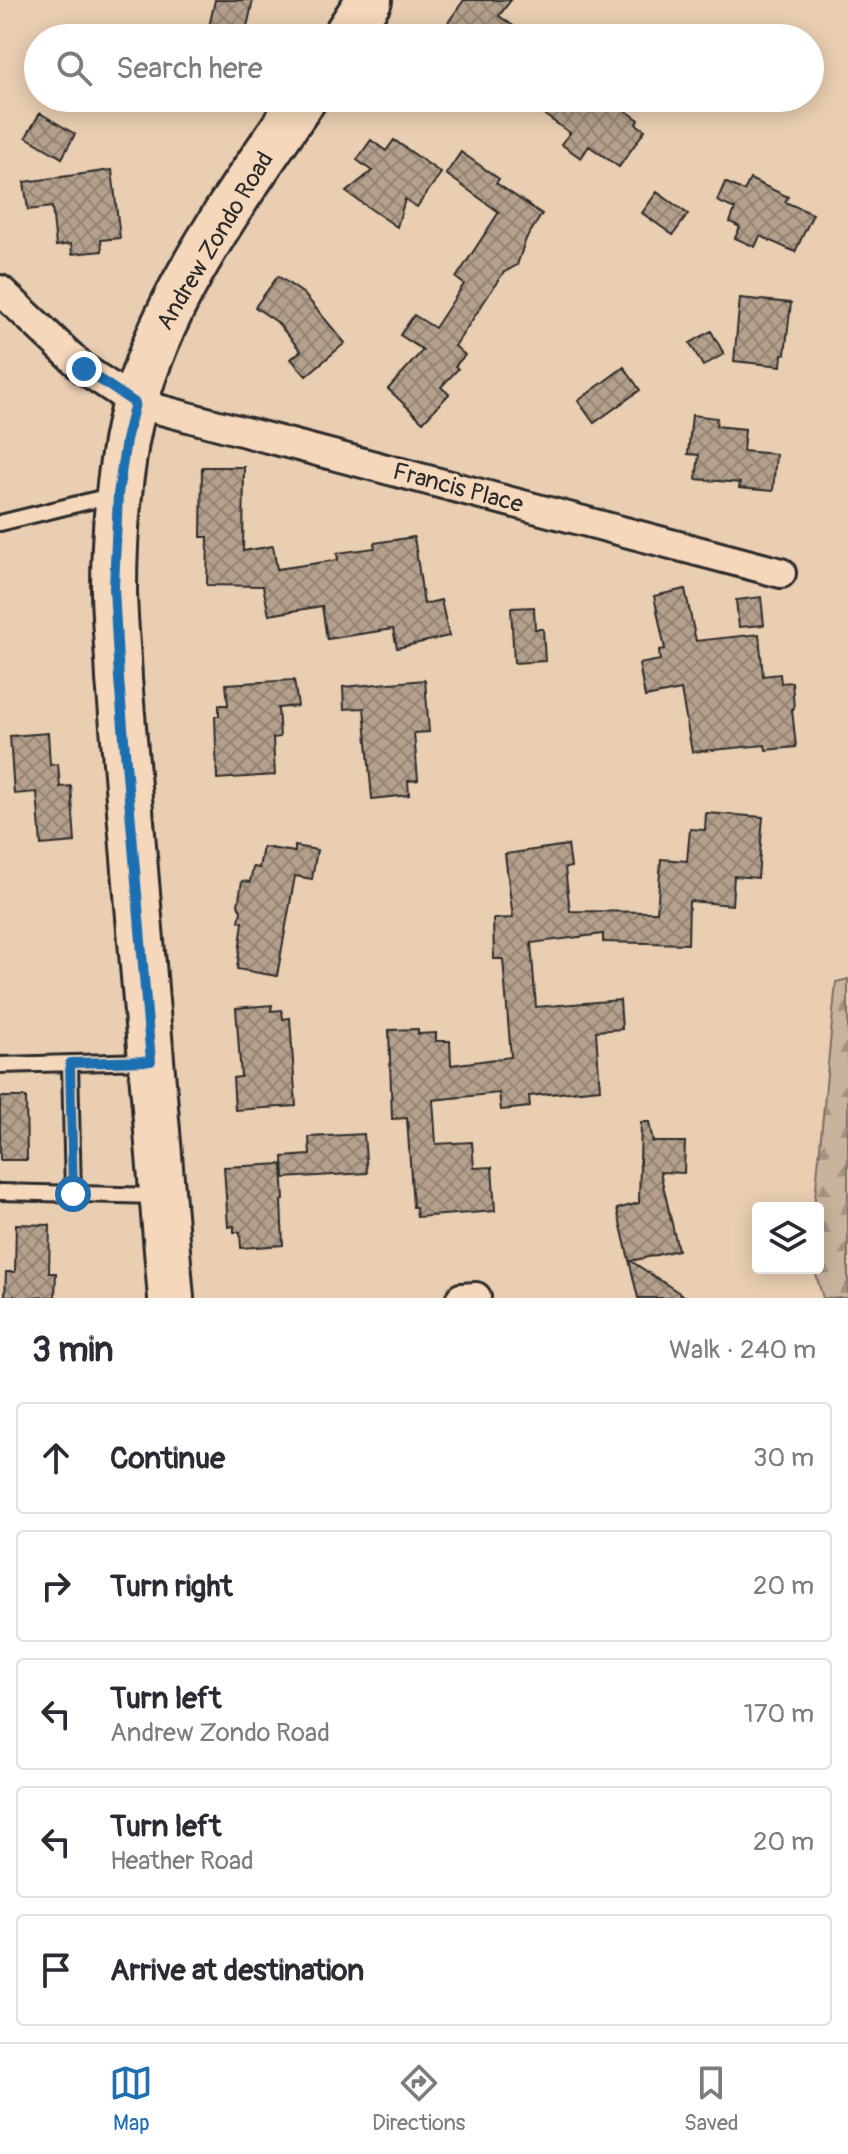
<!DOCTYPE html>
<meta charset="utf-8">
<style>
:root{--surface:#fff;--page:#f7f7f7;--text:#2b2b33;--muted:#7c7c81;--line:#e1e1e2;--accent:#1f6fb2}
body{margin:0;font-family:Pangolin,sans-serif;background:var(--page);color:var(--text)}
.controls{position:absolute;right:24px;bottom:24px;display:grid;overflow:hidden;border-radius:8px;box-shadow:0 4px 20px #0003}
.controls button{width:72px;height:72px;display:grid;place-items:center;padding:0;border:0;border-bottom:2px solid var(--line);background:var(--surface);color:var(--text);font:40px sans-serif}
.stop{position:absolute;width:24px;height:24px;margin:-18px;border:6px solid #1f6fb2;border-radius:50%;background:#fff}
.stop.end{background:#1f6fb2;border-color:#fff;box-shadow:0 2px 8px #0008}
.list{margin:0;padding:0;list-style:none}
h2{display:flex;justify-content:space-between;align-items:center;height:104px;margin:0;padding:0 32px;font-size:34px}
h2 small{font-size:26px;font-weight:400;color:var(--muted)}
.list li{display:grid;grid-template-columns:52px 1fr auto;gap:24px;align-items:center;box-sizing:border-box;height:112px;margin:0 16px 16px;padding:0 16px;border:2px solid var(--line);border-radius:8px}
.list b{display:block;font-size:30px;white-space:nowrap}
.list p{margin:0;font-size:26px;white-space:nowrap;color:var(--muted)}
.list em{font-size:26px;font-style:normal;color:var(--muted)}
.icon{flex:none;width:44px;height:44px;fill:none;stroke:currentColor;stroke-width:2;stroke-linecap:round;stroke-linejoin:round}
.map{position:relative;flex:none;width:848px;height:1298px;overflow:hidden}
.search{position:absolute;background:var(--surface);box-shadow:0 4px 20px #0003;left:24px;right:24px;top:24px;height:88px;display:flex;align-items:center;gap:20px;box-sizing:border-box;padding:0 28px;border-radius:44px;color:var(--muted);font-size:30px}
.sheet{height:744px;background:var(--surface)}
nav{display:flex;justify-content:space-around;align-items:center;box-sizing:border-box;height:112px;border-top:2px solid var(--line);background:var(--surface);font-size:22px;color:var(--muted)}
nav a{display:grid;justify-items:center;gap:4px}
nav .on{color:var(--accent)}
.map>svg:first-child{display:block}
.forest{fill:url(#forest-firs);stroke:#7a6f64;stroke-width:2}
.building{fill:url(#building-cross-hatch);stroke:#2b2b2b;stroke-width:2}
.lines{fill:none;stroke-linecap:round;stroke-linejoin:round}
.lane-casing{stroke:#2b2b2b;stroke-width:20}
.street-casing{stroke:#2b2b2b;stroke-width:34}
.primary-casing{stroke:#2b2b2b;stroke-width:50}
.lane{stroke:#f5d8bb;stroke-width:14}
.street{stroke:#f5d8bb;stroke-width:28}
.primary{stroke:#f5d8bb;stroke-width:44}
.route{stroke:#1f6fb2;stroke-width:10}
.labels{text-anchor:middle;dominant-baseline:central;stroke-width:7;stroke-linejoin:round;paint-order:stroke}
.street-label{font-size:24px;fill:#2b2b2b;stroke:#f5d8bb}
</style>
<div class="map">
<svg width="848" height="1298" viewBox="0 0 848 1298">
<defs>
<pattern id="forest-firs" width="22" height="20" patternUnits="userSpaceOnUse" patternTransform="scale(2)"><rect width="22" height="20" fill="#c9b39c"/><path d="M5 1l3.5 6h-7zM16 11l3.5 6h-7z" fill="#a3927f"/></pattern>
<pattern id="building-cross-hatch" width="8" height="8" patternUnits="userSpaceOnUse" patternTransform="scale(2)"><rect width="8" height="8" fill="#b4a08c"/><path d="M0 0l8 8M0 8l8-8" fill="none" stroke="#938373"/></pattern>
</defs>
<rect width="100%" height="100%" fill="#e9ceb2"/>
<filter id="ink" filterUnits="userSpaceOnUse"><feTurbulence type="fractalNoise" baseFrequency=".0125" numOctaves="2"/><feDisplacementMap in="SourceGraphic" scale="16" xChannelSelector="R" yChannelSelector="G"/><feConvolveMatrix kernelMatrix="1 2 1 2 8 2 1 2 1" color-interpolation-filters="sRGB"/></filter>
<g filter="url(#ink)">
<path class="forest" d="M848 979V1298H823L814 1268H818V1208H814L836 982Z"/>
<path class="building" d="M215 0H253L245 36 209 27Z
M464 0H511L499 16 531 38H437Z
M553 98H608L639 120 636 124 645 130 619 167 589 146 581 158 561 144 570 133 542 113Z
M40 113 75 134 62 158 26 137Z
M371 140 386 151 394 140 441 173 417 207 405 199 397 227 346 192 372 171 357 160Z
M461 152 499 179 496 183 542 214 526 239 517 265 503 273 455 346 465 355 455 366 458 369 441 387 449 394 423 422 388 389 423 350 400 335 414 315 435 328 464 284 456 278 499 212 446 174Z
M112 170 120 238 101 240 102 251 72 254 71 244 56 246 52 207 28 210 24 182Z
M750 179 788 197 785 202 813 214 795 252 760 236 755 247 735 238 740 227 730 222 735 209 717 201 725 182 744 191Z
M657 192 688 214 673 235 642 213Z
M278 276 304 294 345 343 306 376 291 359 301 351 277 322 255 307Z
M740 298 791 303 785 354H782L781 366 734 361Z
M711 331 724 354 703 366 690 343Z
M624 367 640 390 594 423 578 401Z
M692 415 717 418 716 426 745 429 743 451 776 454 773 491 739 488 740 483 696 479 699 455 688 454Z
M202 467H244L243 551 273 546 277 569 338 560 337 553 375 548 374 543 414 537 424 604 441 600 449 636 397 648 393 629 327 639 322 606 269 615 263 586 207 585 208 537H201Z
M685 589 696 641 759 634 763 676 780 674 781 683 792 682 794 709H792L796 747 766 750 765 745 692 752 681 690 645 697 639 664 660 660 659 650 665 649 654 596Z
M761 597 764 625 739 627 736 600Z
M534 607 535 629H543L545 661 514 663 511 608Z
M294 680 298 706 278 708 280 737 273 738 275 775 217 779 215 716H219V705H228L226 684Z
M425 680 429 732 414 733 418 780 408 781 409 795 372 799 364 708 344 709 343 687Z
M48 733 50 765 58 764 60 787 71 786 75 842 41 845 37 792 14 794 10 736Z
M706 813 763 817 758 878 734 876 732 905 689 901 688 944 603 942V934L531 943 536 1007 620 1000 622 1029 596 1031 600 1089 529 1096 530 1107 501 1110 499 1093 433 1100 436 1144 472 1142 474 1168 492 1167 495 1211 417 1217 416 1207H413L407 1118 392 1119 389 1030 418 1029V1034L436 1033V1041H450L451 1065 511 1057 503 959H494L493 919 513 918 505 854 568 845 571 867 565 868 570 911 657 912 661 859 687 861 690 829 705 830Z
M295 846 317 850 312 879 295 876 277 976 237 969 243 922 239 921 241 911 238 905 242 881 250 882 253 867 259 868 263 847 295 852Z
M272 1005 271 1011 282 1010 283 1019 290 1018 296 1106 235 1110 233 1078 241 1077 236 1008Z
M0 1097H26L27 1160H0Z
M641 1122H649L653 1142H685L684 1173 660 1172 678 1250 631 1261 687 1298H638L617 1209 639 1203Z
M364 1134 367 1173 284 1178 283 1157 310 1155 309 1137Z
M282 1164 284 1200 281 1201 283 1245 241 1248 240 1232H234V1226L228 1227 224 1167Z
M16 1224 50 1225 49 1273H56L55 1297 14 1298V1296H5L6 1272H15Z"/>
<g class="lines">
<g class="lane-casing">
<path id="lane" d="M0 523 114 495
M70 1063 73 1194
M0 1065 148 1061
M0 1192 158 1196"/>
</g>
<g class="street-casing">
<path id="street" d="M0 290 84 369 135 403 781 573
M461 1298 476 1297"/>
</g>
<g class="primary-casing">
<path id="primary" d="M344 38 369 0
M171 1298 119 679C118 649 114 618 114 588 114 539 118 490 126 442 149 313 232 205 304 98"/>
</g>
<use href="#lane" class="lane"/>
<use href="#street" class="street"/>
<use href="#primary" class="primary"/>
</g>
</g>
<g class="lines" filter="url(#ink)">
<path class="route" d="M73 1194 70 1063 151 1061 119 679 114 588 118 494 126 440 135 403 84 369"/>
</g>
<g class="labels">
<g class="street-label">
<text transform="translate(215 241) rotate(-59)">Andrew Zondo Road</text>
<text transform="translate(458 488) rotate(15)">Francis Place</text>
</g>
</g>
</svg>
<div class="controls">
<button><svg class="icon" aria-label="layers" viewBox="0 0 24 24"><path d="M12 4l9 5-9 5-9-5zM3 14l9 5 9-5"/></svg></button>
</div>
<div class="stop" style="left:73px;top:1194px"></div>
<div class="stop end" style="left:84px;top:369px"></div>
<div class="search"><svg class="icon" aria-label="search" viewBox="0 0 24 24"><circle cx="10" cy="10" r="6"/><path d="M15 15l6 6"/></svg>Search here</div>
</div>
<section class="sheet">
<h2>3 min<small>Walk · 240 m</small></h2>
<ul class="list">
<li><svg class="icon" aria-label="ahead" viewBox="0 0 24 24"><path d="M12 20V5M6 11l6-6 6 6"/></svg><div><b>Continue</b></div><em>30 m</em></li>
<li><svg class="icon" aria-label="right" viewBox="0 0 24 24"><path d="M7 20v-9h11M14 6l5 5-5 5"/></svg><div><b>Turn right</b></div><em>20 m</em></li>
<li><svg class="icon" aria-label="left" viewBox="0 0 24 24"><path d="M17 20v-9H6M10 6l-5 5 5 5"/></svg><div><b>Turn left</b><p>Andrew Zondo Road</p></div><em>170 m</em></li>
<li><svg class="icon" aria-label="left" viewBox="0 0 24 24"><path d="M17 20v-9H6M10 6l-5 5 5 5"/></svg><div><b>Turn left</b><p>Heather Road</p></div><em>20 m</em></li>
<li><svg class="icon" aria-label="arrive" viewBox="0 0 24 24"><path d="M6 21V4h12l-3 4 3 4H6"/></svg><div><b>Arrive at destination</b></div></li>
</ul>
</section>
<nav>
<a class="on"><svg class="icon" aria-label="map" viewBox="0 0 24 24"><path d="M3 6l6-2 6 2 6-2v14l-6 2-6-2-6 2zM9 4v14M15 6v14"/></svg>Map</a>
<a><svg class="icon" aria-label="directions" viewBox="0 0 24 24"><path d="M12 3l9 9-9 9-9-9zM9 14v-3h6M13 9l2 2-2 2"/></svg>Directions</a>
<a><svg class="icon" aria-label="saved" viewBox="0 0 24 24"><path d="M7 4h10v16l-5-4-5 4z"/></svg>Saved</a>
</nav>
